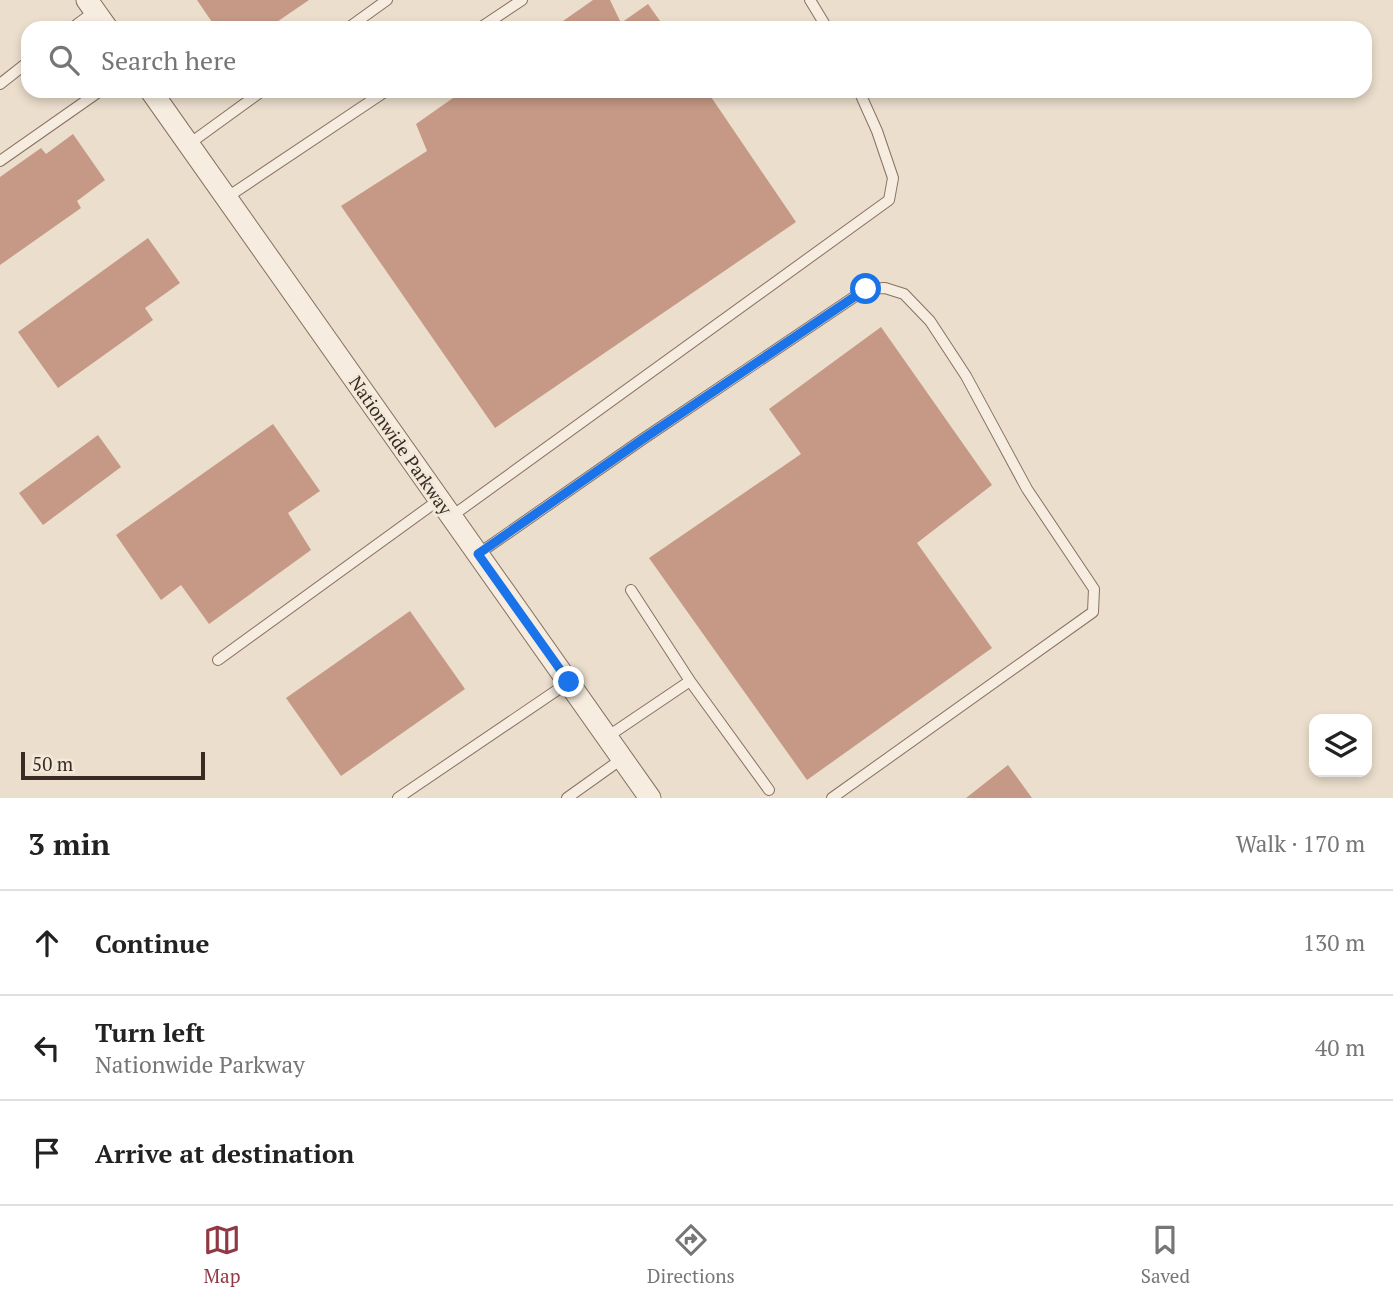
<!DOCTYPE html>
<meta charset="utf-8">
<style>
:root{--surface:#fff;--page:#f6f6f6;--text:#222;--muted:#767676;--line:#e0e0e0;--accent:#903843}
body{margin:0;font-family:"PT Serif",serif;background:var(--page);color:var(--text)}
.controls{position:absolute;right:21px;bottom:21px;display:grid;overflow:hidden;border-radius:14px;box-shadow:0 4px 10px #0003}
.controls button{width:63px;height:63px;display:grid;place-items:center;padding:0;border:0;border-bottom:2px solid var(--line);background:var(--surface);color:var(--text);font:35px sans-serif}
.scale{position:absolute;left:21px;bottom:18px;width:184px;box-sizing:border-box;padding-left:7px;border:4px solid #392b23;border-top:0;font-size:19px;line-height:24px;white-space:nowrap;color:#392b23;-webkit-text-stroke:5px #f3e9db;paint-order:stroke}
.stop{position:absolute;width:21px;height:21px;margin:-16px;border:5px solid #1a73e8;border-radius:50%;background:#fff}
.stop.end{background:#1a73e8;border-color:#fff;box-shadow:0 2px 7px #0008}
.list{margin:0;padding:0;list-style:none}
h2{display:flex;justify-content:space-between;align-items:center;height:91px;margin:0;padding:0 28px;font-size:30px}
h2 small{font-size:23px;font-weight:400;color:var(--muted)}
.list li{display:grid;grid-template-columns:46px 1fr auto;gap:21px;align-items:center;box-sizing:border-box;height:105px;padding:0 28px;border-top:2px solid var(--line)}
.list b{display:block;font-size:26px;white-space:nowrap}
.list p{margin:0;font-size:23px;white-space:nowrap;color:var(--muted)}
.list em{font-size:23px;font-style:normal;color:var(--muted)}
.icon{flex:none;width:38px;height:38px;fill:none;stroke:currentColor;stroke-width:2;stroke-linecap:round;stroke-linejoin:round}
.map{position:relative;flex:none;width:1393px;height:798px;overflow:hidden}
.search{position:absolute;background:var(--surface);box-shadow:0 4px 10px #0003;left:21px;right:21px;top:21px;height:77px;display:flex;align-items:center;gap:18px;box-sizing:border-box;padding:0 24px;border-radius:21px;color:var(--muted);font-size:26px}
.sheet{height:406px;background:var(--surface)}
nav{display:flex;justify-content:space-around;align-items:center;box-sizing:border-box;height:98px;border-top:2px solid var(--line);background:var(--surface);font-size:19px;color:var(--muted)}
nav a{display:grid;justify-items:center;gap:4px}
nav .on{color:var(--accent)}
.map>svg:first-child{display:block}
.building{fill:#c59986}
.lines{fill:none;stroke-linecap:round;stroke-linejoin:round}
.service-casing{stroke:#877162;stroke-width:12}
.minor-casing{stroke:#877162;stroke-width:23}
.service{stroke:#f6ecdf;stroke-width:10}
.minor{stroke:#f6ecdf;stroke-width:21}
.route{stroke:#1a73e8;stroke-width:9}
.labels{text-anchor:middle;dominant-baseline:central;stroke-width:6;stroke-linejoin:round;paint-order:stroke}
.street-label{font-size:18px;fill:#392b23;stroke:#f3e9db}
</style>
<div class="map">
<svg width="1393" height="798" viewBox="0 0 1393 798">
<rect width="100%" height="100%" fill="#ebdecc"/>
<path class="building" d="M197 0H309L268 28H216Z
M593 0H610L621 23 648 4 665 28H553Z
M463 91H707L796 222 495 428 341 206 427 151 416 124Z
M73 134 105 180 77 201 81 208 0 265V177L41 148 46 154Z
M148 238 180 283 145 308 153 320 58 388 18 332Z
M881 327 992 485 917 543 992 648 807 780 649 558 801 454 769 409Z
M273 424 320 491 288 513 311 550 209 624 181 585 161 600 116 535Z
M98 435 121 467 43 525 19 493Z
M410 611 465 689 341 776 286 698Z
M1008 765 1032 798H966Z"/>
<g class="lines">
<g class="service-casing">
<path id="service" d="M810 0 827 28
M72 28 95 11
M348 28 387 0
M480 28 522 0
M0 84 28 62
M189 144 262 91
M0 161 100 91
M226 198 386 91
M452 516 889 200 893 178 877 131 859 91
M478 554 643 439 866 289 885 288 904 294 930 321 966 376 1027 489 1094 589 1093 612 832 798
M631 590 690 681
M218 660 440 499
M607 737 690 681 769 790
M398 798 569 682
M567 798 623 758"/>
</g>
<g class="minor-casing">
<path id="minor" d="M87 0 107 28
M151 91 650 798"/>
</g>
<use href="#service" class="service"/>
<use href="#minor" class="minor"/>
</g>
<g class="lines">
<path class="route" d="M569 682 478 554 643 439 866 289"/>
</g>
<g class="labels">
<g class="street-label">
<text transform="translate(401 445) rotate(55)">Nationwide Parkway</text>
</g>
</g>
</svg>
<div class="controls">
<button><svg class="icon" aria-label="layers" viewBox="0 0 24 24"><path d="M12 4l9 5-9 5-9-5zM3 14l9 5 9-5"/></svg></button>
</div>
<div class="scale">50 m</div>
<div class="stop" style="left:866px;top:289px"></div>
<div class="stop end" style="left:569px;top:682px"></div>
<div class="search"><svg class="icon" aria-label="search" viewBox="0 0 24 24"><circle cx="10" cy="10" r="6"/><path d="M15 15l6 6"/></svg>Search here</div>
</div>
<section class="sheet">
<h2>3 min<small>Walk · 170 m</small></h2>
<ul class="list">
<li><svg class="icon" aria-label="ahead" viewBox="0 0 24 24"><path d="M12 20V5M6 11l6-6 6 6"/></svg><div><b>Continue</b></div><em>130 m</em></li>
<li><svg class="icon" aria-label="left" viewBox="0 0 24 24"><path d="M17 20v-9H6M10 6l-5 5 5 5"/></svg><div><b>Turn left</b><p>Nationwide Parkway</p></div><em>40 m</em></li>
<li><svg class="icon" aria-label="arrive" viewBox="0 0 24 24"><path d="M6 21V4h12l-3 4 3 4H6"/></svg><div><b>Arrive at destination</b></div></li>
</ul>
</section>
<nav>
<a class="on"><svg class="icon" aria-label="map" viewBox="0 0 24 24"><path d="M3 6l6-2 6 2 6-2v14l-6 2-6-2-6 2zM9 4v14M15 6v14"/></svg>Map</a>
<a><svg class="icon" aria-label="directions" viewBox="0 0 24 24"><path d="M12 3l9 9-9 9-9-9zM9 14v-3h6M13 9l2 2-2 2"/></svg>Directions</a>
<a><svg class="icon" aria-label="saved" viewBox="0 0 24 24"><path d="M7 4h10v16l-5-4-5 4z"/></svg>Saved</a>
</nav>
